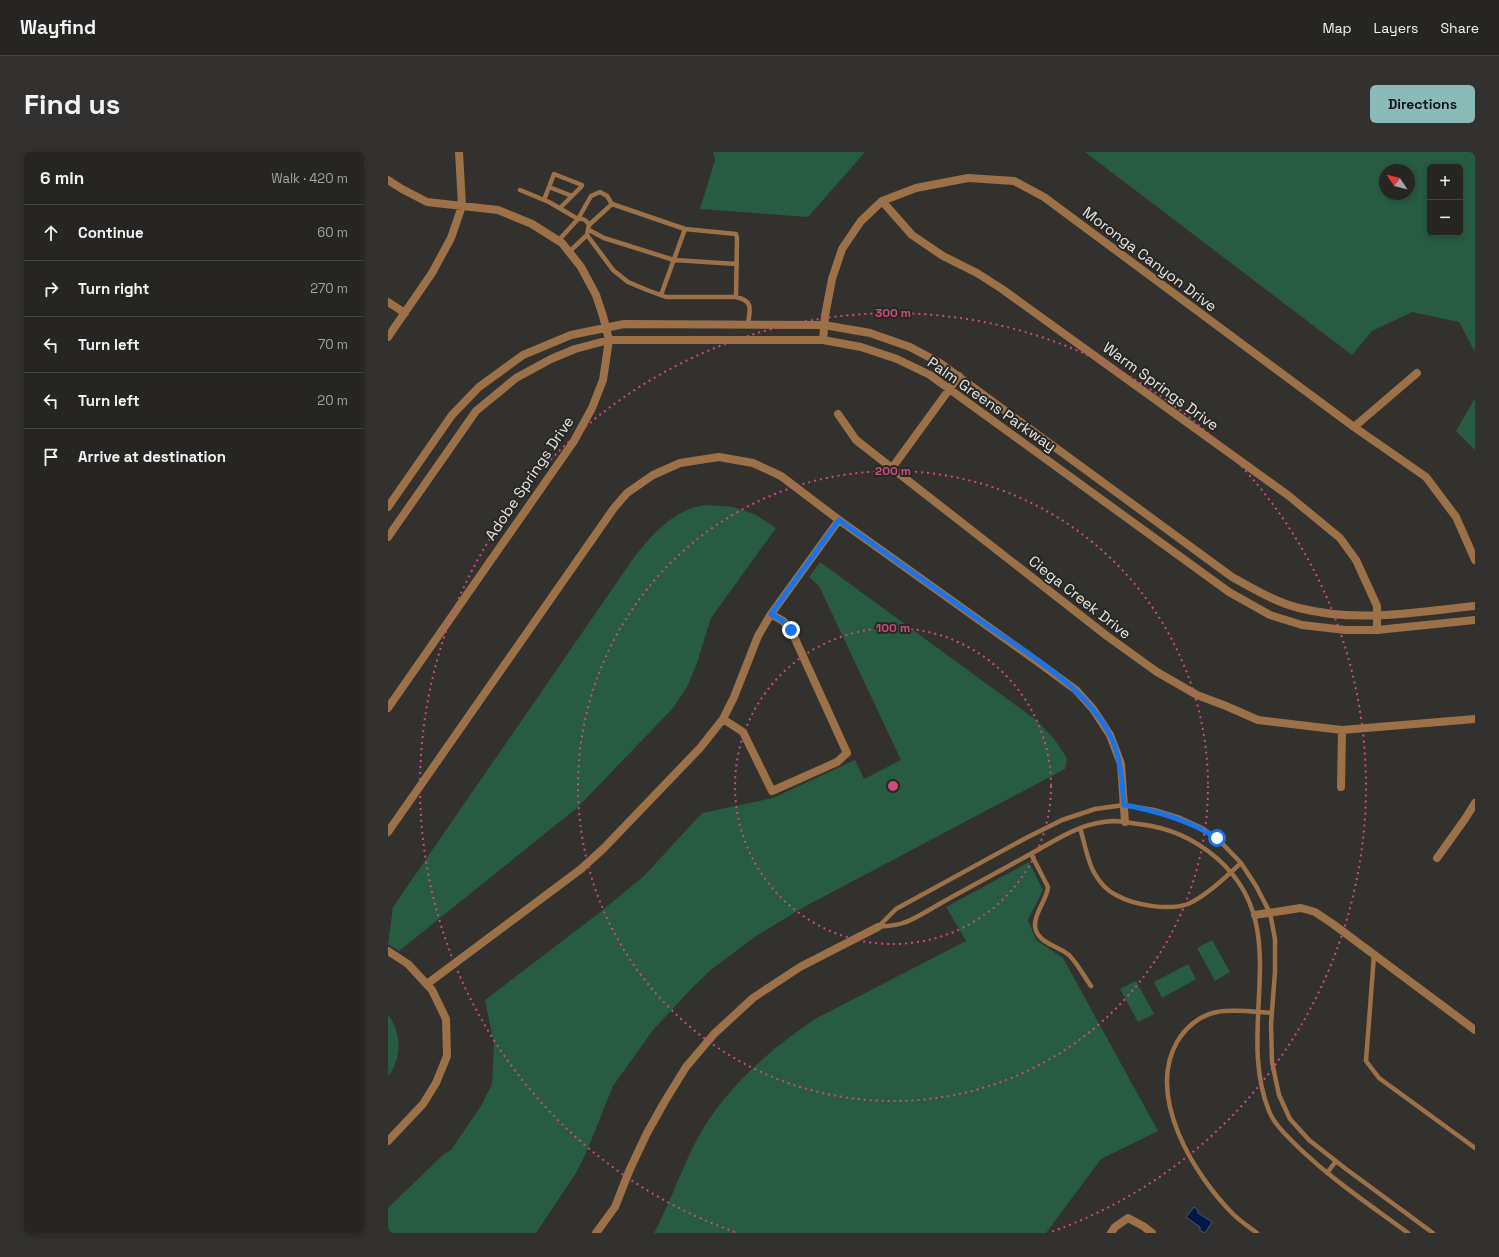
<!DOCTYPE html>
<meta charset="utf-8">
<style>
:root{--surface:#262522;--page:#32312f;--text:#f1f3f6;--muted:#a4a5a5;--line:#424240;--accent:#8bbbb9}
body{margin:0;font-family:"Space Grotesk",sans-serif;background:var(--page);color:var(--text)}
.controls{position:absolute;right:12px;top:12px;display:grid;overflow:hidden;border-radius:6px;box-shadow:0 2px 6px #0003}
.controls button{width:36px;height:36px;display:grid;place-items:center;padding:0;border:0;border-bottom:1px solid var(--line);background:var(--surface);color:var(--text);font:20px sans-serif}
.compass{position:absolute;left:991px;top:12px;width:36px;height:36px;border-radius:50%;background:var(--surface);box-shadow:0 2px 6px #0003;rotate:305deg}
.stop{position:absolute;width:12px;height:12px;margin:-9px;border:3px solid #1a73e8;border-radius:50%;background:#fff}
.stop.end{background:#1a73e8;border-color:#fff;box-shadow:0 1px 4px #0008}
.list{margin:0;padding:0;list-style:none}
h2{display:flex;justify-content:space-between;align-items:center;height:52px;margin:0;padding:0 16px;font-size:17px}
h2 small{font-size:13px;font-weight:400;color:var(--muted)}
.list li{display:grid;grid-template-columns:26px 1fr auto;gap:12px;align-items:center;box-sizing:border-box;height:56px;padding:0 16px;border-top:1px solid var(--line)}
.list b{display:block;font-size:15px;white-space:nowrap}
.list em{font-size:13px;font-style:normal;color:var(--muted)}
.icon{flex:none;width:22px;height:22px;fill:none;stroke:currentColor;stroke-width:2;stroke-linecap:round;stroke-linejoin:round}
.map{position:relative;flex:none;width:1087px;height:1081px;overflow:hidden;border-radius:6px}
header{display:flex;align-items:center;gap:24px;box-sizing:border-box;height:56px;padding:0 20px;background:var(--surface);border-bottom:1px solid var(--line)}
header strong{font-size:19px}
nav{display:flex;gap:22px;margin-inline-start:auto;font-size:14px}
.intro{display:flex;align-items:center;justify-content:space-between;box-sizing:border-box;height:96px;padding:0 24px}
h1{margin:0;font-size:28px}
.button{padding:10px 18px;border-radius:6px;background:var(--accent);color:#111;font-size:14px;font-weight:700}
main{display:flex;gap:24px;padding:0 24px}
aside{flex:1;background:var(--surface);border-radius:6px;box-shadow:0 2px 6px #0003}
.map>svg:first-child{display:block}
.green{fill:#275b42;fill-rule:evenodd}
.water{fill:#011845;stroke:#475675}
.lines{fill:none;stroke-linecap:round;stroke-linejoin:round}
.lane{stroke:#9c7148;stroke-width:4.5}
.street{stroke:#9c7148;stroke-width:8}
.route{stroke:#1a73e8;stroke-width:5}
.ring{fill:none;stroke:#cc4c7e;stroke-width:2;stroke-dasharray:2 4}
.labels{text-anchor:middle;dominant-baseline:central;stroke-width:4;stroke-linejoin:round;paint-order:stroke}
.street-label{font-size:15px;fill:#e9e8e6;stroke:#282724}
.centre{fill:#cc4c7e;stroke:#282724;stroke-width:2}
.ring-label{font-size:12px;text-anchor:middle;font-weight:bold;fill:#cc4c7e;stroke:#282724;stroke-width:4;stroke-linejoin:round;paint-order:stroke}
</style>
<header>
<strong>Wayfind</strong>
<nav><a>Map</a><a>Layers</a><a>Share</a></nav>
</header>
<div class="intro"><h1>Find us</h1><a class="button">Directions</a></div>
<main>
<aside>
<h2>6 min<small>Walk · 420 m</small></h2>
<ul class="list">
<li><svg class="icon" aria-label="ahead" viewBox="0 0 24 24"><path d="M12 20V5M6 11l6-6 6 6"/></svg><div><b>Continue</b></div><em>60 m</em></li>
<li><svg class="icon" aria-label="right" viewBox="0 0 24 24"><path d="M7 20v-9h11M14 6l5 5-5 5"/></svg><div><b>Turn right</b></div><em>270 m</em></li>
<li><svg class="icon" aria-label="left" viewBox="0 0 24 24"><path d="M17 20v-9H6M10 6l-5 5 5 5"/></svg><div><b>Turn left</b></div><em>70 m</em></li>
<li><svg class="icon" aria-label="left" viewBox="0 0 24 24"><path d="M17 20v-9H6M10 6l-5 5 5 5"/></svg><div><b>Turn left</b></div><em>20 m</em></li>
<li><svg class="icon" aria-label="arrive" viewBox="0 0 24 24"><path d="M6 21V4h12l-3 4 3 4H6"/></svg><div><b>Arrive at destination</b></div></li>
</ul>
</aside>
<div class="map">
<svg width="1087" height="1081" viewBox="0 0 1087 1081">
<rect width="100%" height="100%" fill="#32312e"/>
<path class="green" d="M325 0H477L420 65 312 57 327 8Z
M697 0H1087V200L1071 170 1024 160 984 179 964 203ZM1042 15H1072V81H1042ZM997 18H1021V42H997Z
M1087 246V298L1068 279Z
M320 353 345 355 368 363 388 376 323 466 309 511 299 535 285 556 190 655 11 799 0 792 5 755 247 404C262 386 276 368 299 358 305 355 313 354 320 353Z
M432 410 648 568 667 588 679 606 677 617 416 755 368 784 324 817 304 836 265 878 225 934 198 1001 188 1021 148 1081H0V1056L56 1002 63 998 93 954 104 932 106 892 97 848 211 761 256 724 314 661 385 646 467 608 476 627 513 608 431 434 421 425Z
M641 710 655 738 640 768 648 788 675 806 770 979 713 1007 658 1081H266C281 1053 291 1024 305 995 331 942 378 900 427 867L578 789 558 755Z
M824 788 842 820 827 829 809 796Z
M800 812 808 827 774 846 766 830Z
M748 829 766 862 750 870 732 837Z
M0 863C14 880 14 907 0 924Z"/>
<path class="water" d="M806 1055 810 1058V1061L824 1070 817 1081 812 1078V1075L798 1065Z"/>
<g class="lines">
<path class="lane" d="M161 35 184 44
M132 38 161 50 190 67 203 44 212 40 219 44 224 52 297 77 348 82 349 86 348 145
M156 48 166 22 194 33 193 35 172 56
M201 73 224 52
M201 78 216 86 286 108 349 112
M199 83 225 118 240 130 259 138 278 145H348C366 149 362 157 360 172
M170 89 190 67C195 66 198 67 201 73L199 83 181 100
M273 143 297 77
M692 676C696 688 700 712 707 722 712 731 720 739 728 743 746 753 780 759 800 752 818 744 838 725 853 711
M643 702 660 735C659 748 647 759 647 773 647 790 670 794 681 803 689 811 696 824 703 834
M490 775 508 757 636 687 674 668 707 657 736 653 766 658 792 666 814 676 829 686 853 711 868 734 882 761 887 787V820L883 872 884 910 891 943 902 967 921 988 958 1017 1045 1081
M490 775C498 774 507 774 515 771 526 768 544 756 555 750 585 733 616 717 646 700 673 685 695 670 726 669 732 669 738 670 743 671 773 674 795 681 820 699 913 768 845 870 881 959 886 972 899 984 909 994 943 1027 982 1053 1020 1081
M986 803 978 909 991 926 1087 996
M939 1021 948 1009
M869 1081C861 1075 852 1069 845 1062 806 1023 758 945 789 890 797 876 812 863 829 860 846 857 867 860 884 861"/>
<path class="street" d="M0 28 14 37 39 50 110 58 144 72 174 91 193 115 208 143 215 164 221 188 215 228 204 256 186 289 0 556
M494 49 524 83 555 104 589 121 614 137 901 344 952 386 968 408 989 454V478
M0 150 17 161
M0 185 44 121 63 86 74 54 71 0
M435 188 437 164 444 127 454 97 473 69 494 49 528 36 580 26 626 29 656 45 966 275 1038 325 1068 365 1087 408
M450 262 468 288 719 484 769 520 809 543 838 554 870 568 954 578 1087 567
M966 275 1029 221
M504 316 571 224
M0 355 64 263 91 235 135 203 183 183 236 172 436 173 482 181 522 195 552 211 844 425C866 437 887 450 911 456 969 471 1028 460 1087 454
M0 385 88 259 128 226 163 207 187 197 221 188H435L473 195 509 207 542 223 841 440 882 463 914 473 957 478H989L1087 468
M335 567 355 580 384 639 449 610 459 601 403 478 395 469 383 462
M953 635 954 578
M0 680 226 356 239 341 265 323 292 311 331 305 365 311 393 324 451 368 654 513 688 538 705 557 722 583 733 612 737 670
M1049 706 1077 667 1087 651
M867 763 913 756 927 760 945 772 1087 878
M0 799 20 812 44 838 58 867 59 904 48 931 35 952 0 989
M39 832 193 717 216 696 312 596 335 567 346 545 370 484 383 462 451 368
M208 1081 227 1055 242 1017 259 981 277 949 298 915 326 882 365 846 412 815 490 775
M723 1081 727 1075 740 1066 755 1074 764 1081"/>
</g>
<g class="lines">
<path class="route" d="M403 478 395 469 383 462 451 368C499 402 546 436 594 470 639 502 695 532 722 583 733 605 734 629 736 653 770 659 800 668 829 686"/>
</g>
<g class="ring">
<circle cx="505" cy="634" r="158"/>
<circle cx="505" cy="634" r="315"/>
<path d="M347 1080A473 473 0 1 1 663 1080"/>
</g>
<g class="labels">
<g class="street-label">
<text transform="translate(762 107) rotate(37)">Moronga Canyon Drive</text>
<text transform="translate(773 234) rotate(36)">Warm Springs Drive</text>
<text transform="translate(604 252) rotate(35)">Palm Greens Parkway</text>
<text transform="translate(141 326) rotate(-56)">Adobe Springs Drive</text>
<text transform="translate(692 445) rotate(38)">Ciega Creek Drive</text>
</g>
</g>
<circle cx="505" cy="634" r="6" class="centre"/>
<g class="ring-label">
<text x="505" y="165">300 m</text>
<text x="505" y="323">200 m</text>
<text x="505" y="480">100 m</text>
</g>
</svg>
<div class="controls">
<button>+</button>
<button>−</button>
</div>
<svg class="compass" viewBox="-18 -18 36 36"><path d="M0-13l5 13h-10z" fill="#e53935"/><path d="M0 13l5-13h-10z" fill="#a4a5a5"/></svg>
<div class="stop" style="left:829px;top:686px"></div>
<div class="stop end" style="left:403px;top:478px"></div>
</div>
</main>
